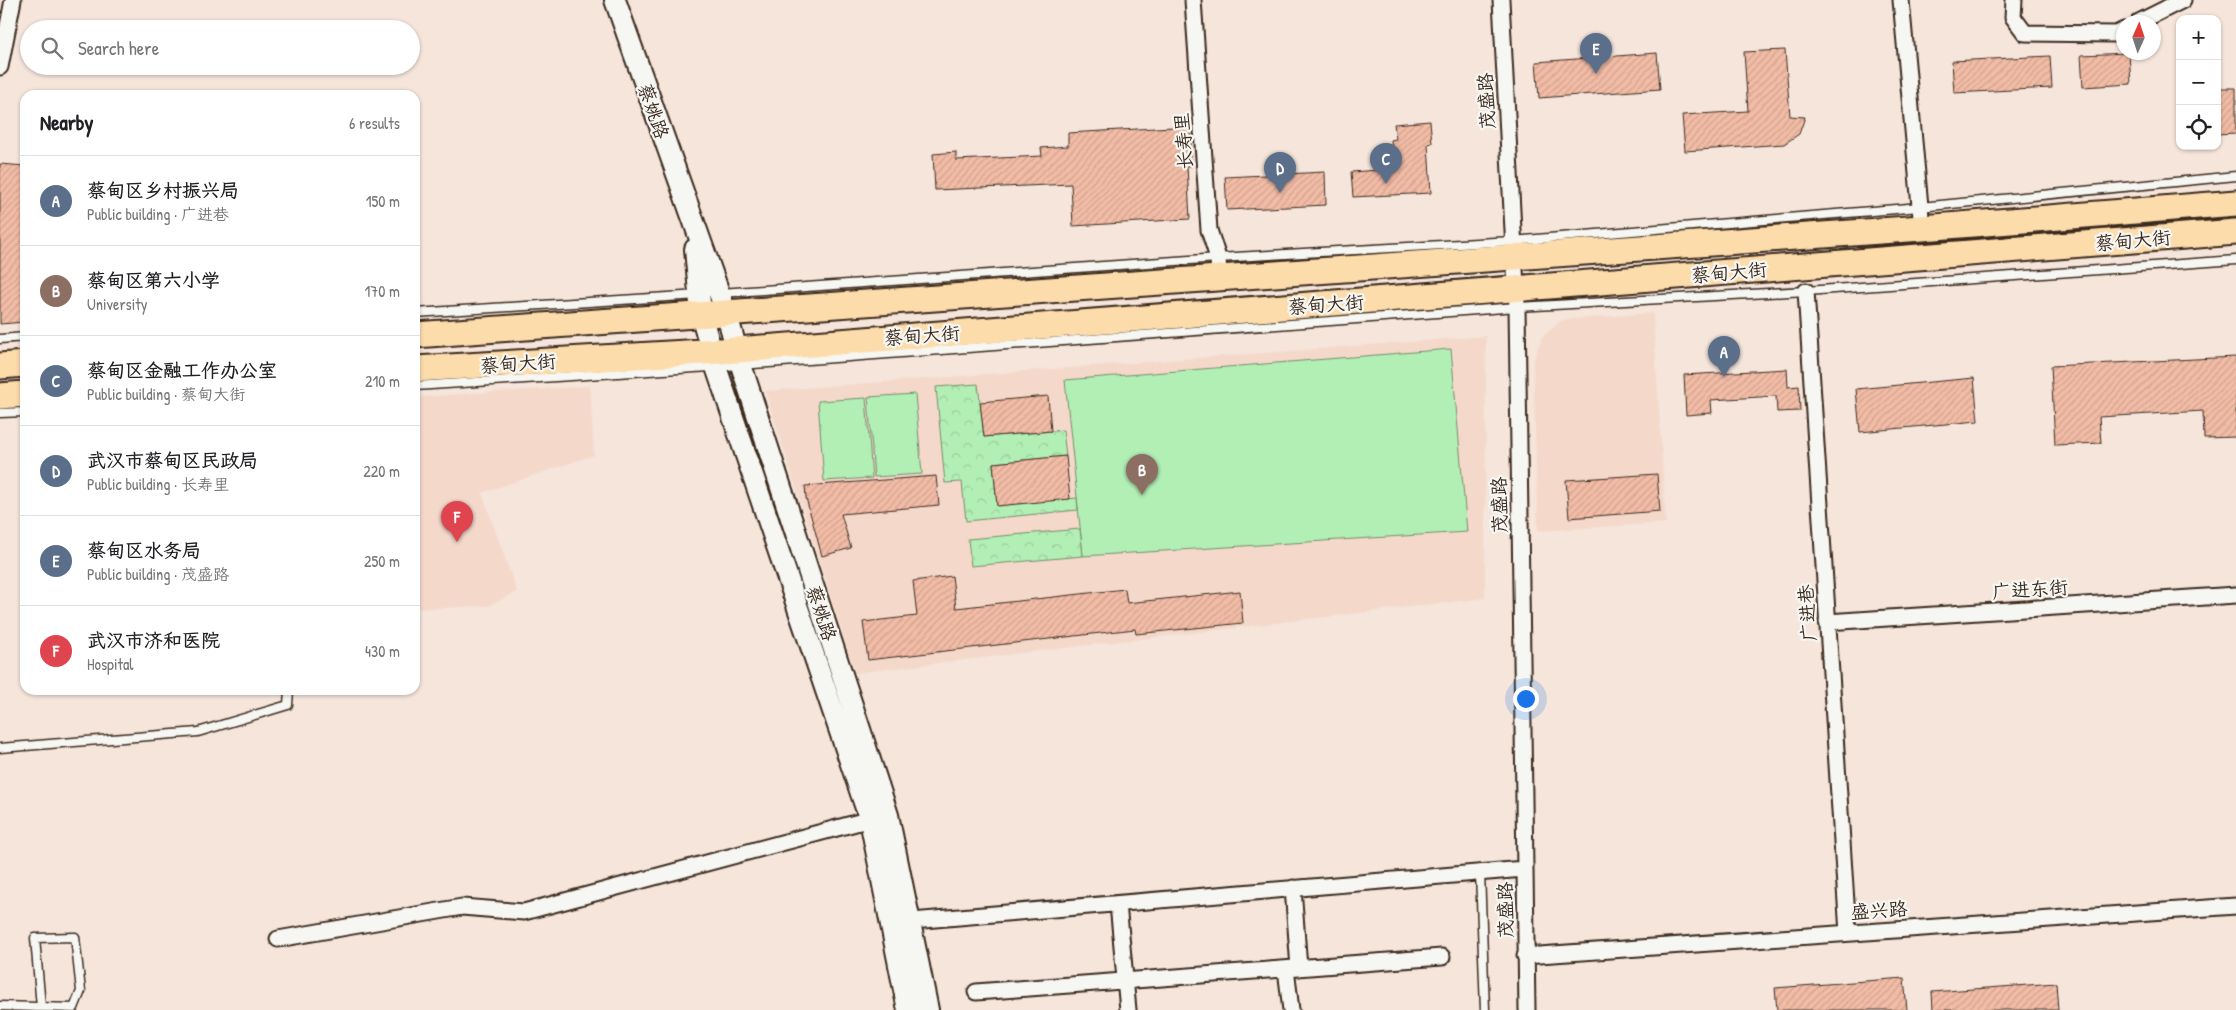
<!DOCTYPE html>
<meta charset="utf-8">
<style>
:root{--surface:#fff;--page:#f2f2f2;--text:#202124;--muted:#757577;--line:#e0e0e0;--accent:#c8321e}
body{margin:0;font-family:"Patrick Hand","LXGW WenKai TC",sans-serif;background:var(--page);color:var(--text)}
.controls{position:absolute;right:15px;top:15px;display:grid;overflow:hidden;border-radius:10px;box-shadow:0 1px 4px #0004}
.controls button{width:45px;height:45px;display:grid;place-items:center;padding:0;border:0;border-bottom:1px solid var(--line);background:var(--surface);color:var(--text);font:25px sans-serif}
.compass{position:absolute;left:2116px;top:15px;width:45px;height:45px;border-radius:50%;background:var(--surface);box-shadow:0 1px 4px #0004;rotate:3deg}
.you{position:absolute;left:1525px;top:698px;width:18px;height:18px;margin:-12px;border:4px solid #fff;border-radius:50%;background:#1a73e8;box-shadow:0 0 0 8px #1a73e833}
.badge{display:grid;place-items:center;width:32px;height:32px;border-radius:50%;background:var(--accent);color:#fff;font-size:16px;font-weight:700}
.pin{position:absolute;translate:-50% -41px;filter:drop-shadow(0 1px 2px #0008)}
.pin::after{content:'';position:absolute;top:26px;width:18px;height:15px;background:inherit;clip-path:polygon(0 0,100% 0,50% 100%)}
.list{margin:0;padding:0;list-style:none}
h2{display:flex;justify-content:space-between;align-items:center;height:65px;margin:0;padding:0 20px;font-size:21px}
h2 small{font-size:16px;font-weight:400;color:var(--muted)}
.list li{display:grid;grid-template-columns:32px 1fr auto;gap:15px;align-items:center;box-sizing:border-box;height:90px;padding:0 20px;border-top:1px solid var(--line)}
.list b{display:block;font-size:19px;white-space:nowrap}
.list p{margin:0;font-size:16px;white-space:nowrap;color:var(--muted)}
.list em{font-size:16px;font-style:normal;color:var(--muted)}
.icon{flex:none;width:28px;height:28px;fill:none;stroke:currentColor;stroke-width:2;stroke-linecap:round;stroke-linejoin:round}
.map{position:relative;flex:none;width:2236px;height:1010px;overflow:hidden}
.search{position:absolute;background:var(--surface);box-shadow:0 1px 4px #0004;left:20px;top:20px;width:400px;height:55px;display:flex;align-items:center;gap:12px;box-sizing:border-box;padding:0 18px;border-radius:28px;color:var(--muted);font-size:19px}
.panel{position:absolute;background:var(--surface);box-shadow:0 1px 4px #0004;left:20px;top:90px;width:400px;height:605px;border-radius:15px}
.map>svg:first-child{display:block}
.built{fill:#f4d9cb}
.green{fill:#b2efb5;stroke:#768c6a}
.forest{fill:url(#forest-crowns);stroke:#768c6a}
.building{fill:url(#building-hatch);stroke:#3b2a1e}
.lines{fill:none;stroke-linecap:round;stroke-linejoin:round}
.service-casing{stroke:#3b2a1e;stroke-width:11}
.minor-casing{stroke:#3b2a1e;stroke-width:19}
.tertiary-casing{stroke:#3b2a1e;stroke-width:24}
.primary-casing{stroke:#3b2a1e;stroke-width:29}
.service{stroke:#f6f6f2;stroke-width:8}
.minor{stroke:#f6f6f2;stroke-width:15}
.tertiary{stroke:#f6f6f2;stroke-width:20}
.primary{stroke:#fddcac;stroke-width:25}
.labels{text-anchor:middle;dominant-baseline:central;stroke-width:4.5;stroke-linejoin:round;paint-order:stroke}
.street-label{font-size:19px;fill:#3b2a1e;stroke:#f6f6f2}
</style>
<div class="map">
<svg width="2236" height="1010" viewBox="0 0 2236 1010">
<defs>
<pattern id="forest-crowns" width="20" height="18" patternUnits="userSpaceOnUse" patternTransform="scale(1.25)"><rect width="20" height="18" fill="#b2efb5"/><path d="M2 6a3 3 0 1 1 6 0M12 15a3 3 0 1 1 6 0" fill="none" stroke="#9acd9b"/></pattern>
<pattern id="building-hatch" width="6" height="6" patternUnits="userSpaceOnUse" patternTransform="scale(1.25)"><rect width="6" height="6" fill="#f2bca6"/><path d="M-1 1l2-2M0 6l6-6M5 7l2-2" fill="none" stroke="#d0a28e"/></pattern>
</defs>
<rect width="100%" height="100%" fill="#f5e5db"/>
<filter id="ink" filterUnits="userSpaceOnUse"><feTurbulence type="fractalNoise" baseFrequency=".02" numOctaves="2"/><feDisplacementMap in="SourceGraphic" scale="10" xChannelSelector="R" yChannelSelector="G"/><feConvolveMatrix kernelMatrix="1 2 1 2 8 2 1 2 1" color-interpolation-filters="sRGB"/></filter>
<g filter="url(#ink)">
<path class="built" d="M1653 313 1666 523 1538 531 1533 363 1542 337 1562 320Z
M1486 336 1485 598 855 673 765 391Z
M590 386 594 455 482 493 517 592 488 606 415 609V397Z"/>
<path class="green" d="M1451 349 1467 532 1083 556 1065 380Z
M915 394 922 474 874 477 868 397Z
M866 398 872 478 824 481 818 401Z"/>
<path class="forest" d="M978 384 984 437 1063 430 1066 456 993 463 997 505 1077 498 1078 510 966 521 962 482 945 483 936 387Z
M1080 529 1083 556 971 566 968 539Z"/>
<path class="building" d="M1785 50 1790 116 1805 117 1799 134 1784 144 1685 151 1682 115 1748 111 1744 52Z
M1657 53 1660 89 1539 98 1536 62Z
M2129 53 2131 84 2083 87 2081 55Z
M2050 56 2052 88 1954 93 1952 61Z
M2217 88H2236V133L2217 134Z
M1430 121 1432 143 1428 144 1431 193 1353 197 1351 172 1393 169 1391 140 1396 139 1394 124Z
M1190 126 1192 166H1187L1190 219 1073 226 1071 184 935 190 933 154 956 152V160L1042 156 1041 148 1068 146V133Z
M0 164 25 166V322L0 324Z
M1325 172 1326 205 1227 210 1225 177Z
M2236 357V437L2204 438 2203 411 2099 417 2101 443 2055 445 2051 366Z
M1787 369 1788 387 1799 386 1800 411 1777 412 1776 396 1711 400 1712 413 1686 415 1684 375Z
M1974 378 1978 421 1860 432 1856 389Z
M1048 396 1051 431 984 437 980 402Z
M1066 456 1070 499 997 506 993 463Z
M1657 474 1660 511 1569 518 1566 480Z
M936 476 939 505 841 514 851 548 822 556 806 498 805 486Z
M952 576 956 608 1125 589 1127 603 1240 591 1243 623 1136 634 1135 629 868 660 863 622 917 616 913 581Z
M1904 978 1907 1010H1777L1775 988Z
M2056 983 2058 1010H1933L1932 992Z"/>
<g class="lines">
<g class="service-casing">
<path id="service" d="M720 293 1218 258 1512 241 1920 207 2236 176
M415 313 699 295
M0 339 25 337
M415 386 741 365 1517 307 1806 291 2236 260
M0 413 25 412
M0 748 198 732 288 705 289 690
M1480 872 1485 1010
M0 1006 74 1008 81 991 75 937 35 938 41 1007"/>
</g>
<g class="minor-casing">
<path id="minor" d="M1193 0 1209 230 1218 258 1219 277
M1501 0 1517 307 1527 1010
M1901 0 1922 228
M2014 0 2013 17 2025 33 2116 34 2124 30
M2139 22 2183 0
M0 67 13 0
M1806 291 1848 933
M1827 622 2236 595
M1118 904 1128 1010
M900 922 1524 869
M278 939 462 907 524 912 878 817
M1525 956 2236 906
M976 992 1442 957
M1291 1010 1286 969 1299 968 1293 888"/>
</g>
<g class="tertiary-casing">
<path id="tertiary" d="M615 0 727 315 741 365 888 815 928 1010
M695 249 701 314 716 367 870 820 908 1010"/>
</g>
<g class="primary-casing">
<path id="primary" d="M415 335 1922 228 2236 203
M0 366 25 364
M415 369 737 350 2236 232
M0 396 25 394"/>
</g>
<use href="#service" class="service"/>
<use href="#minor" class="minor"/>
<use href="#tertiary" class="tertiary"/>
<use href="#primary" class="primary"/>
</g>
</g>
<g class="labels">
<g class="street-label">
<text transform="translate(1486 101) rotate(-93)">茂盛路</text>
<text transform="translate(654 111) rotate(71)">蔡姚路</text>
<text transform="translate(1183 141) rotate(-94)">长寿里</text>
<text transform="translate(2133 240) rotate(-5)">蔡甸大街</text>
<text transform="translate(1729 272) rotate(-5)">蔡甸大街</text>
<text transform="translate(1326 304) rotate(-4)">蔡甸大街</text>
<text transform="translate(922 335) rotate(-4)">蔡甸大街</text>
<text transform="translate(518 363) rotate(-4)">蔡甸大街</text>
<text transform="translate(1499 505) rotate(-91)">茂盛路</text>
<text transform="translate(2030 589) rotate(-4)">广进东街</text>
<text transform="translate(822 613) rotate(72)">蔡姚路</text>
<text transform="translate(1807 613) rotate(-94)">广进巷</text>
<text transform="translate(1505 910) rotate(-91)">茂盛路</text>
<text transform="translate(1879 910) rotate(-4)">盛兴路</text>
</g>
</g>
</svg>
<div class="controls">
<button>+</button>
<button>−</button>
<button><svg class="icon" aria-label="locate" viewBox="0 0 24 24"><circle cx="12" cy="12" r="6"/><path d="M12 2v4M12 18v4M2 12h4M18 12h4"/></svg></button>
</div>
<svg class="compass" viewBox="-18 -18 36 36"><path d="M0-13l5 13h-10z" fill="#e53935"/><path d="M0 13l5-13h-10z" fill="#757577"/></svg>
<div class="you"></div>
<div class="pin badge" style="left:1724px;top:377px;background:#5c6f8a">A</div>
<div class="pin badge" style="left:1142px;top:495px;background:#8d6e63">B</div>
<div class="pin badge" style="left:1386px;top:184px;background:#5c6f8a">C</div>
<div class="pin badge" style="left:1280px;top:193px;background:#5c6f8a">D</div>
<div class="pin badge" style="left:1596px;top:74px;background:#5c6f8a">E</div>
<div class="pin badge" style="left:457px;top:542px;background:#e0444e">F</div>
<div class="search"><svg class="icon" aria-label="search" viewBox="0 0 24 24"><circle cx="10" cy="10" r="6"/><path d="M15 15l6 6"/></svg>Search here</div>
<section class="panel">
<h2>Nearby<small>6 results</small></h2>
<ul class="list">
<li><span class="badge" style="background:#5c6f8a">A</span><div><b>蔡甸区乡村振兴局</b><p>Public building · 广进巷</p></div><em>150 m</em></li>
<li><span class="badge" style="background:#8d6e63">B</span><div><b>蔡甸区第六小学</b><p>University</p></div><em>170 m</em></li>
<li><span class="badge" style="background:#5c6f8a">C</span><div><b>蔡甸区金融工作办公室</b><p>Public building · 蔡甸大街</p></div><em>210 m</em></li>
<li><span class="badge" style="background:#5c6f8a">D</span><div><b>武汉市蔡甸区民政局</b><p>Public building · 长寿里</p></div><em>220 m</em></li>
<li><span class="badge" style="background:#5c6f8a">E</span><div><b>蔡甸区水务局</b><p>Public building · 茂盛路</p></div><em>250 m</em></li>
<li><span class="badge" style="background:#e0444e">F</span><div><b>武汉市济和医院</b><p>Hospital</p></div><em>430 m</em></li>
</ul>
</section>
</div>
